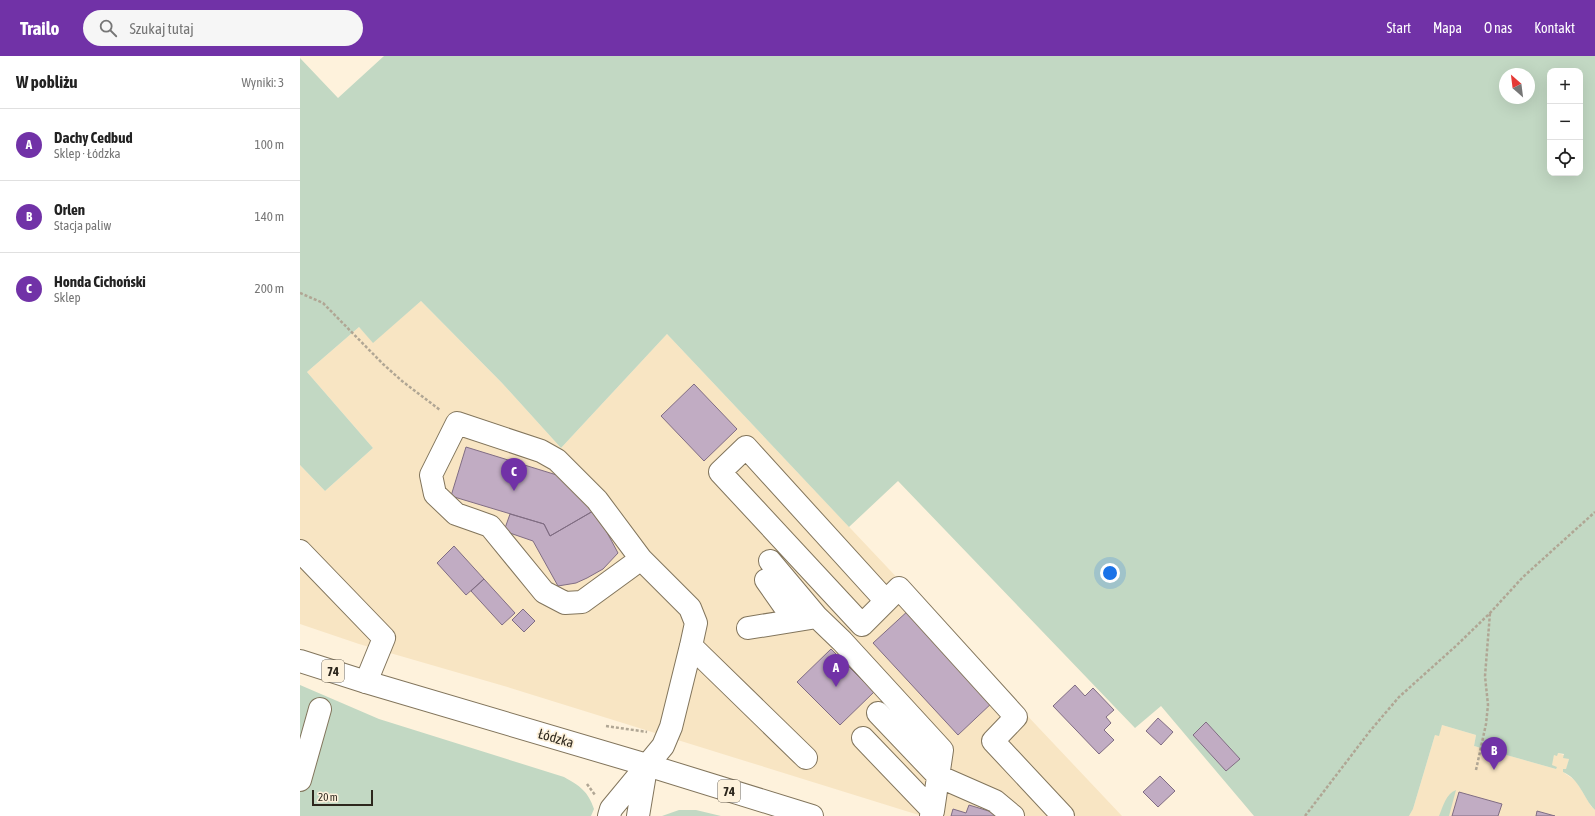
<!DOCTYPE html>
<html lang="pl">
<meta charset="utf-8">
<style>
:root{--surface:#fff;--page:#f6f6f6;--text:#222;--muted:#767676;--line:#e0e0e0;--accent:#7132a7}
body{margin:0;font-family:"Asap Condensed",sans-serif;background:var(--page);color:var(--text)}
.controls{position:absolute;right:12px;top:12px;display:grid;overflow:hidden;border-radius:8px;box-shadow:0 4px 16px #0002}
.controls button{width:36px;height:36px;display:grid;place-items:center;padding:0;border:0;border-bottom:1px solid var(--line);background:var(--surface);color:var(--text);font:20px sans-serif}
.compass{position:absolute;left:1199px;top:12px;width:36px;height:36px;border-radius:50%;background:var(--surface);box-shadow:0 4px 16px #0002;rotate:332deg}
.scale{position:absolute;left:12px;bottom:10px;width:61px;box-sizing:border-box;padding-left:4px;border:2px solid #2d271d;border-top:0;font-size:11px;line-height:14px;white-space:nowrap;color:#2d271d;-webkit-text-stroke:3px #fef2dc;paint-order:stroke}
.you{position:absolute;left:810px;top:517px;width:14px;height:14px;margin:-10px;border:3px solid #fff;border-radius:50%;background:#1a73e8;box-shadow:0 0 0 6px #1a73e833}
.badge{display:grid;place-items:center;width:26px;height:26px;border-radius:50%;background:var(--accent);color:#fff;font-size:13px;font-weight:700}
.pin{position:absolute;translate:-50% -33px;filter:drop-shadow(0 1px 2px #0008)}
.pin::after{content:'';position:absolute;top:21px;width:14px;height:12px;background:inherit;clip-path:polygon(0 0,100% 0,50% 100%)}
.list{margin:0;padding:0;list-style:none}
h2{display:flex;justify-content:space-between;align-items:center;height:52px;margin:0;padding:0 16px;font-size:17px}
h2 small{font-size:13px;font-weight:400;color:var(--muted)}
.list li{display:grid;grid-template-columns:26px 1fr auto;gap:12px;align-items:center;box-sizing:border-box;height:72px;padding:0 16px;border-top:1px solid var(--line)}
.list b{display:block;font-size:15px;white-space:nowrap}
.list p{margin:0;font-size:13px;white-space:nowrap;color:var(--muted)}
.list em{font-size:13px;font-style:normal;color:var(--muted)}
.icon{flex:none;width:22px;height:22px;fill:none;stroke:currentColor;stroke-width:2;stroke-linecap:round;stroke-linejoin:round}
.map{position:relative;flex:none;width:1295px;height:760px;overflow:hidden}
header{display:flex;align-items:center;gap:24px;box-sizing:border-box;height:56px;padding:0 20px;background:var(--accent);color:#fff}
header strong{font-size:19px}
nav{display:flex;gap:22px;margin-inline-start:auto;font-size:14px}
.search{width:280px;height:36px;background:var(--page);display:flex;align-items:center;gap:10px;box-sizing:border-box;padding:0 14px;border-radius:22px;color:var(--muted);font-size:15px}
main{display:flex}
aside{flex:1;background:var(--surface)}
.map>svg:first-child{display:block}
.built{fill:#f8e5c3}
.green{fill:#c2d8c3;fill-rule:evenodd}
.building{fill:#c1acc3;stroke:#806d83}
.lines{fill:none;stroke-linecap:round;stroke-linejoin:round}
.minor-casing{stroke:#82755c;stroke-width:24}
.major-casing{stroke:#82755c;stroke-width:24}
.path{stroke:#b0a694;stroke-width:2.5;stroke-dasharray:3 2;stroke-linecap:butt}
.minor{stroke:#fff;stroke-width:22}
.major{stroke:#fff;stroke-width:22}
.labels{text-anchor:middle;dominant-baseline:central;stroke-width:3.5;stroke-linejoin:round;paint-order:stroke}
.shield{fill:#fef2dc;stroke:#6c6456;stroke-width:1}
.shield-label{font-size:13px;font-weight:bold;fill:#2d271d}
.street-label{font-size:14px;fill:#2d271d;stroke:#fef2dc}
</style>
<header>
<strong>Trailo</strong>
<div class="search"><svg class="icon" aria-label="search" viewBox="0 0 24 24"><circle cx="10" cy="10" r="6"/><path d="M15 15l6 6"/></svg>Szukaj tutaj</div>
<nav><a>Start</a><a>Mapa</a><a>O nas</a><a>Kontakt</a></nav>
</header>
<main>
<aside>
<h2>W pobliżu<small>Wyniki: 3</small></h2>
<ul class="list">
<li><span class="badge">A</span><div><b>Dachy Cedbud</b><p>Sklep · Łódzka</p></div><em>100 m</em></li>
<li><span class="badge">B</span><div><b>Orlen</b><p>Stacja paliw</p></div><em>140 m</em></li>
<li><span class="badge">C</span><div><b>Honda Cichoński</b><p>Sklep</p></div><em>200 m</em></li>
</ul>
</aside>
<div class="map">
<svg width="1295" height="760" viewBox="0 0 1295 760">
<rect width="100%" height="100%" fill="#fef2dc"/>
<path class="built" d="M121 245 202 327 261 392 367 278 822 760H622L204 630 59 588 0 568V409L25 435 73 392 7 316 59 271 73 286Z
M1142 669 1176 679 1174 690 1256 713 1251 709 1254 699 1258 697 1264 699 1269 703 1266 714 1263 716 1276 725 1291 750 1295 754V760H1109L1113 753 1135 679Z"/>
<path class="green" d="M84 0H1295V754C1283 742 1280 723 1263 716V713H1266L1269 703 1263 702 1264 698 1258 697 1257 700 1254 699 1252 709 1257 711 1256 713 1174 690 1176 679 1142 669 1139 680 1135 679 1113 753 1109 760H954L861 650 835 672 598 425 549 471 367 278 261 392 202 327 121 245 73 287 59 271 7 316 73 392 25 435 0 409V2L38 42ZM1250 15H1280V117H1250ZM1205 18H1229V42H1205Z
M0 629 79 663 264 721C280 730 288 735 294 753L291 760H0Z
M1156 734 1149 760H1139C1143 750 1146 738 1156 734Z
M379 754H396L421 760H362Z"/>
<path class="building" d="M394 328 437 373 404 405 361 360Z
M166 391 260 420 293 455 250 480 244 468 151 440Z
M295 454 318 497 303 513 287 522 276 527 258 530 233 485 204 475 210 458 244 468 250 480Z
M154 490 184 523 166 539 137 507Z
M184 523 215 557 202 569 171 535Z
M223 553 235 565 224 576 212 564Z
M610 553 694 645 658 679 573 587Z
M531 593 574 636 540 669 497 626Z
M775 629 785 640 793 632 814 654 806 661 811 667 804 674 814 684 799 698 753 650Z
M858 662 873 676 861 689 846 675Z
M906 666 940 703 926 715 893 679Z
M860 720 875 735 858 751 843 736Z
M1159 736 1202 748 1198 760H1152Z
M669 749 705 760H651L653 753 666 757Z
M1237 755 1255 760H1236Z"/>
<g class="lines">
<g class="minor-casing">
<path id="minor" d="M0 495 84 582 66 626
M470 505 517 561
M466 524 494 564
M586 545 446 391 420 416 562 569 599 532 716 661 693 685 763 760
M448 572 517 561 542 585 642 694 633 755 631 760
M391 590 506 702
M578 657 638 720 695 745 713 760
M563 682 633 755
M0 724 20 653
M309 760 311 753 363 690 371 671 391 590 396 567 390 552 341 503 282 546 265 547 244 536 190 470 156 458 135 438 131 419 157 367 241 395 257 404 297 444 341 503
M338 760 346 712"/>
</g>
<g class="major-casing">
<path id="major" d="M0 605 66 626 347 709 512 760"/>
</g>
<path class="path" d="M0 237 23 247 83 308 102 325 140 354
M306 670 347 676
M1176 714 1186 668 1188 649 1185 620 1190 557
M287 728 295 739
M1005 760 1070 675 1099 641 1157 589 1190 557 1223 521 1295 456"/>
<use href="#minor" class="minor"/>
<use href="#major" class="major"/>
</g>
<g class="labels">
<g class="shield">
<rect x="22" y="604" width="22" height="22" rx="3"/>
<rect x="418" y="724" width="22" height="22" rx="3"/>
</g>
<g class="shield-label">
<text x="33" y="615">74</text>
<text x="429" y="735">74</text>
</g>
<g class="street-label">
<text transform="translate(256 682) rotate(16)">Łódzka</text>
</g>
</g>
</svg>
<div class="controls">
<button>+</button>
<button>−</button>
<button><svg class="icon" aria-label="locate" viewBox="0 0 24 24"><circle cx="12" cy="12" r="6"/><path d="M12 2v4M12 18v4M2 12h4M18 12h4"/></svg></button>
</div>
<svg class="compass" viewBox="-18 -18 36 36"><path d="M0-13l5 13h-10z" fill="#e53935"/><path d="M0 13l5-13h-10z" fill="#767676"/></svg>
<div class="scale">20 m</div>
<div class="you"></div>
<div class="pin badge" style="left:536px;top:631px">A</div>
<div class="pin badge" style="left:1194px;top:714px">B</div>
<div class="pin badge" style="left:214px;top:435px">C</div>
</div>
</main>
